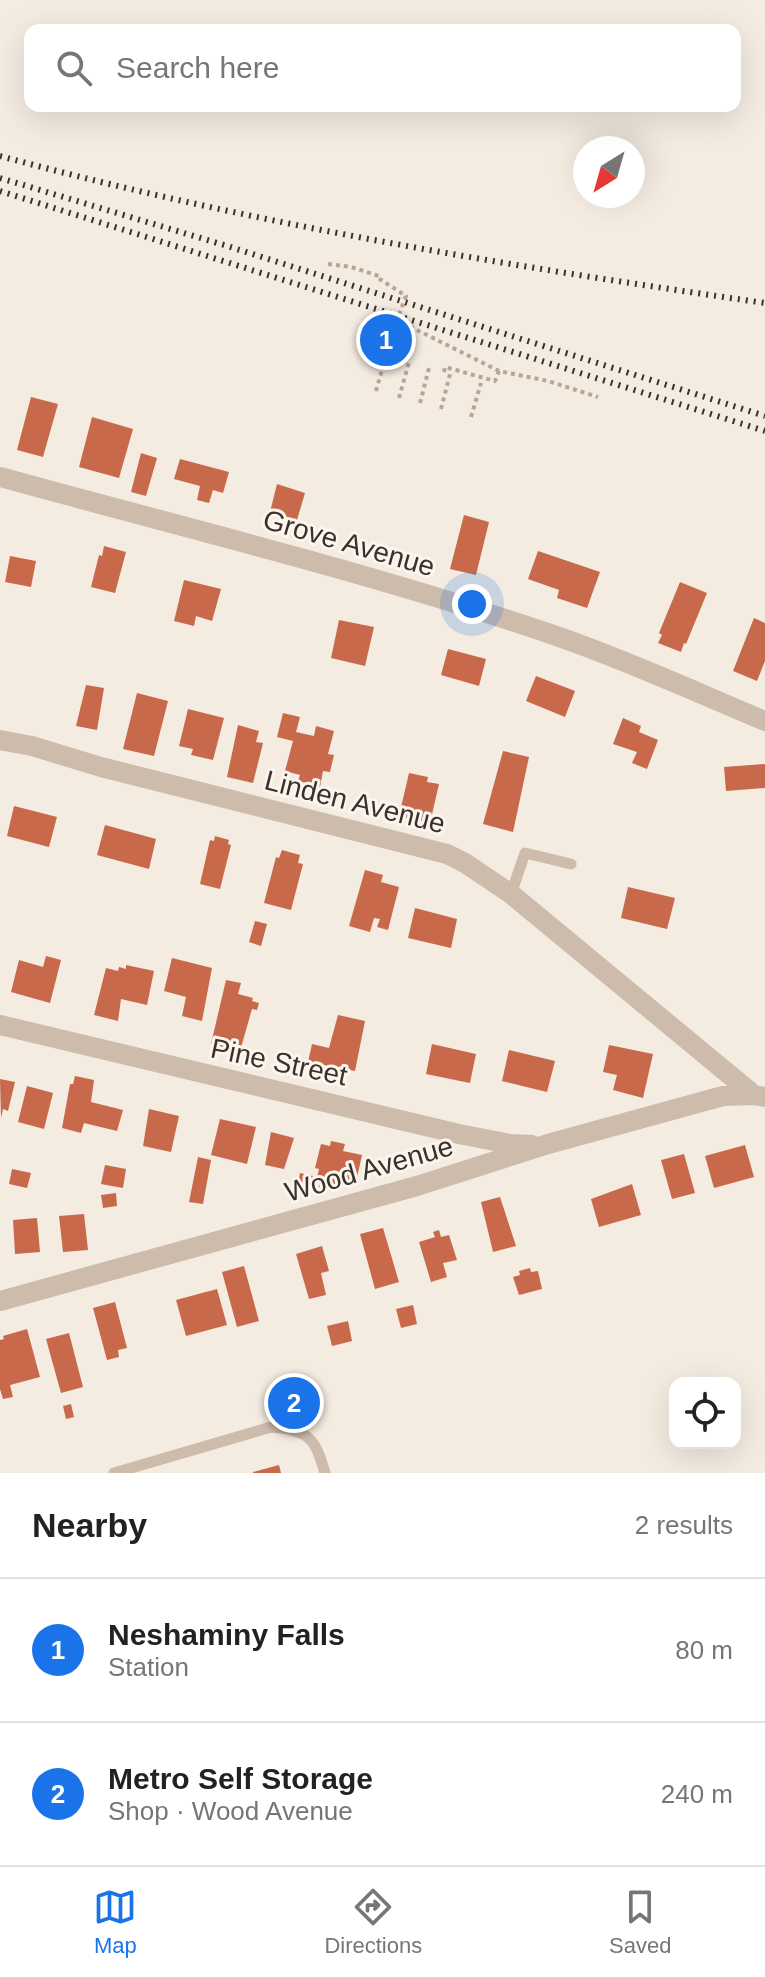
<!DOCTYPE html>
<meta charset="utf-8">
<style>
:root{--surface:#fff;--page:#f2f2f2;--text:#222;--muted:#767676;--line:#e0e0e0;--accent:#1a73e8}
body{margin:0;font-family:Arial,sans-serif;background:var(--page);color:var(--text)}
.controls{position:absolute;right:24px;bottom:24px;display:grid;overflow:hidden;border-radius:16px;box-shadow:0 8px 32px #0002}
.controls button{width:72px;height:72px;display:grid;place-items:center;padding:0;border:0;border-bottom:2px solid var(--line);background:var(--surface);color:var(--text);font:40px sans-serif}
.compass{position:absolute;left:573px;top:136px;width:72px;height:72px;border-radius:50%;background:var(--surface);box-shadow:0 8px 32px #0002;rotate:217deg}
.you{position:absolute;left:472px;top:604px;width:28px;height:28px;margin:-20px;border:6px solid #fff;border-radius:50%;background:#1a73e8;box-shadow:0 0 0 12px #1a73e833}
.badge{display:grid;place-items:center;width:52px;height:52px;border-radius:50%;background:var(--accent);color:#fff;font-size:26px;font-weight:700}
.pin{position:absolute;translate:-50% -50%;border:4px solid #fff;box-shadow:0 2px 8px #0006}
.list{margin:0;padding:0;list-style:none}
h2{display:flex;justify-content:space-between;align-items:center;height:104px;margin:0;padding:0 32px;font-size:34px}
h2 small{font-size:26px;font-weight:400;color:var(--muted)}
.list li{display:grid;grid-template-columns:52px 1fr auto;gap:24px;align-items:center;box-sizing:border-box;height:144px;padding:0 32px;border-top:2px solid var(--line)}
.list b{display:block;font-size:30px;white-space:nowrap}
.list p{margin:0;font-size:26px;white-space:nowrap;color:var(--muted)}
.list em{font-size:26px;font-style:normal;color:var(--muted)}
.icon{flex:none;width:44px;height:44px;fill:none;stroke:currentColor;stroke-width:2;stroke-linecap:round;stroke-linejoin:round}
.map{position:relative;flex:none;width:765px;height:1473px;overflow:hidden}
.search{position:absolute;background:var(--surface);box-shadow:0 8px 32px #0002;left:24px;right:24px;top:24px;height:88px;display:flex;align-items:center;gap:20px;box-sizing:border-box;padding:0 28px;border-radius:16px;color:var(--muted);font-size:30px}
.sheet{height:392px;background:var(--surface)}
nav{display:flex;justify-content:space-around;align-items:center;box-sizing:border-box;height:112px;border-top:2px solid var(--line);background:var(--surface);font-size:22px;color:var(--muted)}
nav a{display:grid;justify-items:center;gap:4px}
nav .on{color:var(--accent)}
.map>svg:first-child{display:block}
.building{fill:#c8694b}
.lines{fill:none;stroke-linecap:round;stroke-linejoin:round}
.path{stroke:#b9a596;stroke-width:4;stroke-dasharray:4 4;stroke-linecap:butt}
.lane{stroke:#cdbbac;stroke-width:11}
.street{stroke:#cdbbac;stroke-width:20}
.rail{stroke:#3b302b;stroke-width:6;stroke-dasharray:2 6;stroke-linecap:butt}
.labels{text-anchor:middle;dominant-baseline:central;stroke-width:6;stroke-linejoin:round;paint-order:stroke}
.street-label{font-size:28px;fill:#3b302b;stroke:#fbf5ee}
</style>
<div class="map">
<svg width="765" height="1473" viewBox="0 0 765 1473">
<rect width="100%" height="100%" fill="#f4ebe1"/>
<path class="building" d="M374 330 403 339 399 352 370 343Z
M31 397 58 404 43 457 17 450Z
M92 417 133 429 119 478 79 467Z
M141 453 157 458 146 496 131 492Z
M180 459 229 472 223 493 213 490 209 503 197 500 200 486 174 479Z
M277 484 305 493 297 520 270 512Z
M464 515 489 522 476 575 450 569Z
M104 546 126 552 115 593 91 587 99 555 102 556Z
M538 551 600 572 587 608 557 598 559 590 528 579Z
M10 556 36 561 31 587 5 582Z
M184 580 221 589 212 621 196 616 194 626 174 621Z
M680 582 707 593 686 644 684 643 681 652 658 643 662 635 659 633Z
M754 618 765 623V661L757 681 733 671Z
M339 620 374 627 365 666 331 658Z
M448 649 486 659 479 686 441 675Z
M536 676 575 691 565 717 526 701Z
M86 685 104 688 97 730 76 726Z
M137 693 168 701 154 756 123 749Z
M188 709 224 718 213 760 191 755 193 749 179 746Z
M283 713 300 717 296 732 314 736 316 726 334 731 328 754 334 755 330 772 323 771 320 787 298 781 300 775 285 771 293 741 277 737Z
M623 718 641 726 639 732 658 740 647 769 632 763 637 752 613 744Z
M238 725 259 731 256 742 263 743 253 783 227 777Z
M503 751 529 757 513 832 483 824Z
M765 764V788L726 791 724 767Z
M409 773 428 777 427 782 439 784 430 823 399 816Z
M14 806 57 817 49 847 7 836Z
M105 825 156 839 149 869 97 855Z
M215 836 229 840 228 844 231 845 220 889 200 884 210 840 214 841Z
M282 850 300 855 298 863 303 864 291 910 264 903 276 857 279 858Z
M365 870 383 875 381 882 399 887 388 930 377 927 380 919 374 918 370 932 349 926Z
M628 887 675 898 667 929 621 918Z
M415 908 457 919 451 948 408 938Z
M255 921 267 924 261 946 249 942Z
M46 956 61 960 50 1003 11 992 19 960 43 967Z
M172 958 212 968 202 1021 182 1016 186 997 164 991Z
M126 965 154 971 147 1005 121 999 118 1021 94 1015 106 968 118 971 119 967 126 969Z
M226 980 241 983 238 994 253 998 252 1001 259 1003 257 1010 252 1009 240 1051 211 1044Z
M338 1015 365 1021 355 1071 308 1062 312 1044 329 1048Z
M432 1044 476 1054 470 1083 426 1074Z
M609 1045 653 1054 643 1098 613 1090 617 1075 603 1072Z
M509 1050 555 1061 547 1092 502 1081Z
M75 1076 94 1080 91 1102 123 1110 117 1131 84 1123 81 1133 62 1128 70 1084H73Z
M0 1079 15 1082 8 1111 3 1109 1 1118Z
M27 1086 53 1093 44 1129 18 1122Z
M149 1109 179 1116 171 1152 143 1146Z
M220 1119 256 1127 247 1164 211 1155Z
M271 1132 294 1138 284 1169 265 1165Z
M331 1141 345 1144 343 1151 362 1155 355 1186 340 1182 339 1186 335 1185 334 1191 319 1187 320 1183 316 1182 319 1169 315 1168 321 1144 330 1146Z
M745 1145 754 1177 714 1188 705 1156Z
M684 1154 695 1193 672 1199 661 1160Z
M198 1157 211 1160 203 1204 189 1202Z
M105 1165 126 1169 123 1188 101 1184Z
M12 1169 31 1173 27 1188 9 1184Z
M300 1173 313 1176 308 1196 296 1193Z
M632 1184 641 1215 599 1227 591 1199Z
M116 1193 117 1206 103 1208 101 1195Z
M500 1197 516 1246 493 1252 481 1202Z
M84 1214 88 1250 63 1252 59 1216Z
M37 1218 40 1252 15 1254 13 1220Z
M383 1228 399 1282 375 1289 360 1234Z
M439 1230 441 1237 449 1235 457 1260 443 1263 447 1277 431 1282 419 1242 435 1237 433 1232Z
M322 1246 329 1271 321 1273 326 1295 309 1299 296 1254Z
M244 1266 259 1321 237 1327 222 1272Z
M530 1268 531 1272 538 1271 542 1289 519 1295 513 1277 520 1275 519 1271Z
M217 1289 227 1325 186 1336 176 1300Z
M115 1302 127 1348 118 1350 119 1357 107 1360 93 1308Z
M413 1305 417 1324 401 1328 396 1309Z
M348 1321 352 1341 332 1346 327 1326Z
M27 1329 40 1377 10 1385 13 1397 3 1399 0 1389V1340L4 1339 3 1336Z
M69 1333 83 1387 61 1393 46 1339Z
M71 1404 74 1417 66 1419 63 1406Z
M279 1465 281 1473H253V1472Z"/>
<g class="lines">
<path class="path" d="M328 264 351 267 379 276 378 278 406 296 397 320 499 371 548 381 598 397
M444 372 445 367 495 381 499 371
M376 391 386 356
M399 398 409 362
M420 403 429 368
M441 409 450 374
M471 417 481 383"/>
<path class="lane" d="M511 894 525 853 571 864
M114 1473 271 1427C309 1430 315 1438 325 1473"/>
<path class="street" d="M0 477C188 529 378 574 562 638 631 662 698 693 765 721
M0 740 32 746 101 767 447 854 465 863 511 894 754 1095 765 1097
M0 1025 459 1134 510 1144 532 1145
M0 1301 417 1186 548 1144 723 1096 754 1095"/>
<path class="rail" d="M0 156C251 224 508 266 765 303
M0 178 224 245 765 416
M0 191 765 431"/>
</g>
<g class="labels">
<g class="street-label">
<text transform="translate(349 543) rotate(16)">Grove Avenue</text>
<text transform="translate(355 802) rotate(14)">Linden Avenue</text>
<text transform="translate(279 1062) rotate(12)">Pine Street</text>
<text transform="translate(369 1169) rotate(-16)">Wood Avenue</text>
</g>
</g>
</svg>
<div class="controls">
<button><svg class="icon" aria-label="locate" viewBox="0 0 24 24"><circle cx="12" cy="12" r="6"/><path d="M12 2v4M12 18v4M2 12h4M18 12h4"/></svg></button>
</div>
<svg class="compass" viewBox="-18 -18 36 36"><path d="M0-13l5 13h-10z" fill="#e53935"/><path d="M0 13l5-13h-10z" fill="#767676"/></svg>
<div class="you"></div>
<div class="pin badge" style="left:386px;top:340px">1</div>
<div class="pin badge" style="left:294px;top:1403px">2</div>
<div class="search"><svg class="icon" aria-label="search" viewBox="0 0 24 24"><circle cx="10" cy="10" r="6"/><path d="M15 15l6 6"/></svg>Search here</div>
</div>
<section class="sheet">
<h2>Nearby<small>2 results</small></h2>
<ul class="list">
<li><span class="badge">1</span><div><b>Neshaminy Falls</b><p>Station</p></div><em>80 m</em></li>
<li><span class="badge">2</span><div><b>Metro Self Storage</b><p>Shop · Wood Avenue</p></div><em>240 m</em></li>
</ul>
</section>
<nav>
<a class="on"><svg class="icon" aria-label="map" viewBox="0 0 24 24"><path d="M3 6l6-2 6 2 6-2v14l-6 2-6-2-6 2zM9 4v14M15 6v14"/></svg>Map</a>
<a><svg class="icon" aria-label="directions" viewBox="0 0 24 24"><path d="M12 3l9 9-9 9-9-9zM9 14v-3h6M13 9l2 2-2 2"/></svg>Directions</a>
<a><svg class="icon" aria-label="saved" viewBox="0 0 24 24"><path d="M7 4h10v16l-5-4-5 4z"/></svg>Saved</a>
</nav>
